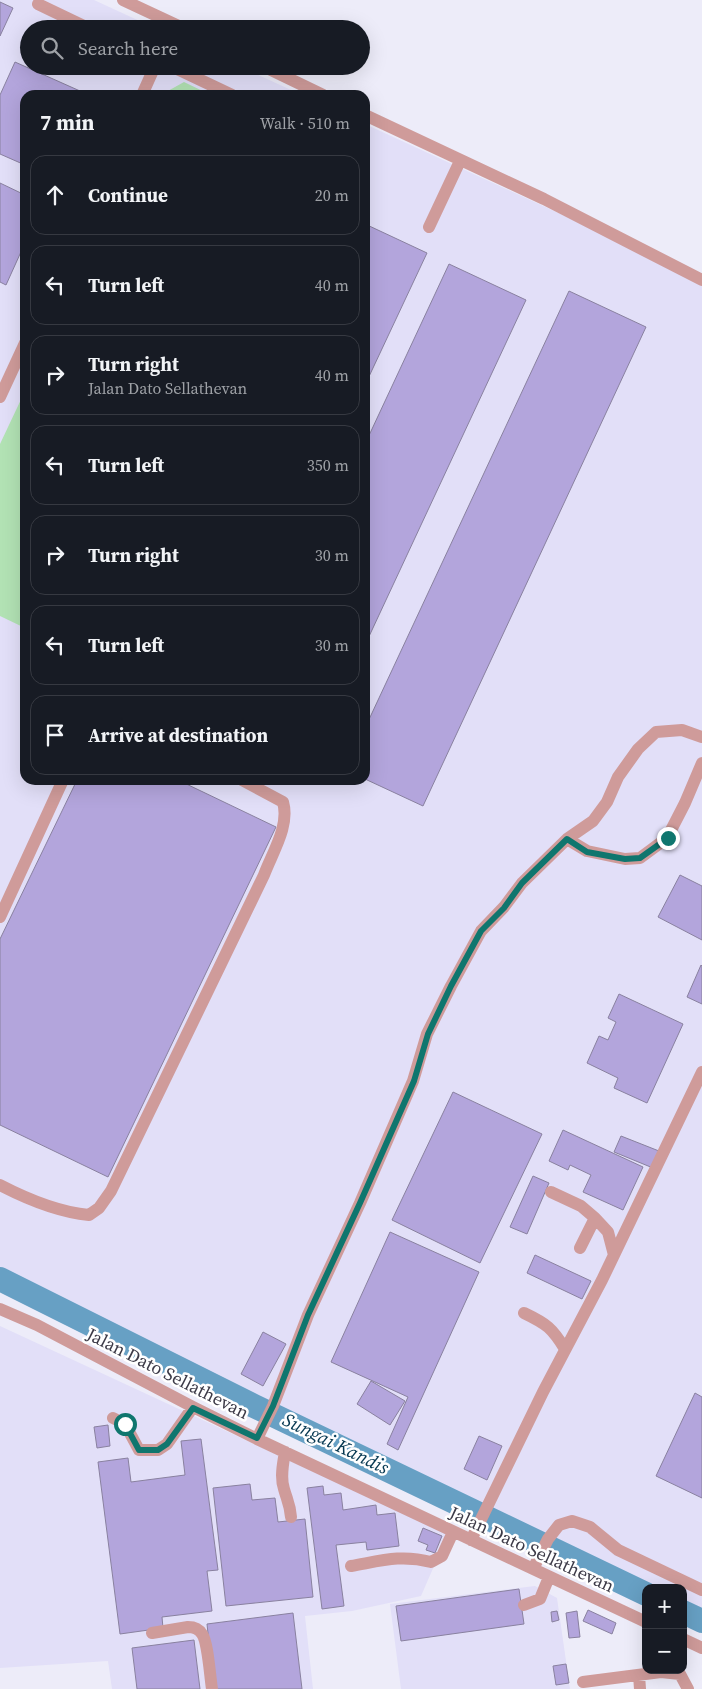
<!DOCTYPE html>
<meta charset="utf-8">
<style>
:root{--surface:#171b24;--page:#20242c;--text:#f1f3f6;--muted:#9ea1a6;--line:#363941}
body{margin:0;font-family:"Source Serif 4",serif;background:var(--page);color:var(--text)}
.controls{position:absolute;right:15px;bottom:15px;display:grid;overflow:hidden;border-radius:10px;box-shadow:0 5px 20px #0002}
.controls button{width:45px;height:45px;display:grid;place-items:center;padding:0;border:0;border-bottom:1px solid var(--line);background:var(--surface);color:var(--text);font:25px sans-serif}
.stop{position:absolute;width:15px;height:15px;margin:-11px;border:4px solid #0f766e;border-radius:50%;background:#fff}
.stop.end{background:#0f766e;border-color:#fff;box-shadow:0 1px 5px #0008}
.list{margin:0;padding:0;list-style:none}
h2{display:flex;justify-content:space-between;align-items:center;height:65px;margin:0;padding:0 20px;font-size:21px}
h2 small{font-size:16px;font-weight:400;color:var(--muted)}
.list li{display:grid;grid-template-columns:32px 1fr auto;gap:15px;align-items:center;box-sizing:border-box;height:80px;margin:0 10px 10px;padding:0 10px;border:1px solid var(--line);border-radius:15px}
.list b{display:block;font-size:19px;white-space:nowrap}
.list p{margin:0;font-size:16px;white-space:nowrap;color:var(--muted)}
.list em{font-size:16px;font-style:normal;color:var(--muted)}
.icon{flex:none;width:28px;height:28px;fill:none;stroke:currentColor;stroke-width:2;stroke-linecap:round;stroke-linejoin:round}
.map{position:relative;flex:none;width:702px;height:1689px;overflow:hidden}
.search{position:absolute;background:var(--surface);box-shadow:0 5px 20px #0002;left:20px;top:20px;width:350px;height:55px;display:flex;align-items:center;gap:12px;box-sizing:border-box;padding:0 18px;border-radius:28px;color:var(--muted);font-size:19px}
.panel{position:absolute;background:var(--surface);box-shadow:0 5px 20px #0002;left:20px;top:90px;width:350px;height:695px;border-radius:15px}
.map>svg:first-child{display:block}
.built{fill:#e2dff8}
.green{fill:#b2e2b4}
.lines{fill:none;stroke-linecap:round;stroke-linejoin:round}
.river{stroke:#67a0c4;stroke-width:24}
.building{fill:#b3a5dc;stroke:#89819f}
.minor{stroke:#cf9b9a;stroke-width:12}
.route{stroke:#0f766e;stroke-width:6}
.labels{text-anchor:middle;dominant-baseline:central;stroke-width:5;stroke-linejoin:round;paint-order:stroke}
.street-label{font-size:18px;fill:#3c3a47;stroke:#fff}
.water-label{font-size:19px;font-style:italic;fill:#063851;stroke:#fff}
</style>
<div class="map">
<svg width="702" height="1689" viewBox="0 0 702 1689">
<rect width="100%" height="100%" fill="#edecf9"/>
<path class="built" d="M0 0H94L157 29H29V66H239L302 95H25V780H365V124L702 279V1615L683 1606V1588H646L0 1278Z
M0 1326 448 1534 421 1596 352 1611 305 1616 313 1689H112L108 1661 0 1668Z
M535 1586 557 1598 570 1689H401L390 1604Z"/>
<path class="green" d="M184 82 211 95H164L166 92Z
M25 391V628L0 616V444Z"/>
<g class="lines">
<path class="river" d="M0 1279 254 1406 646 1594
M683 1612 702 1621"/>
</g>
<path class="building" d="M0 2 13 8 0 36Z
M15 62 89 95H25V165L0 154V95Z
M0 183 25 195V243L6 285 0 282Z
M365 224 427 253 365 385Z
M449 264 526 300 365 645V444Z
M569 291 646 327 423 806 365 779V728Z
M77 780H178L276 827 108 1177 0 1125V939Z
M680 875 702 886V940L658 917Z
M701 965 702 966V1004L687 997Z
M619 994 683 1024 647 1103 614 1088 618 1078 587 1063 599 1036 608 1040 616 1022 608 1018Z
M453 1092 542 1134 480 1263 392 1220Z
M563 1130 643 1167 623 1210 583 1192 591 1175 570 1165 568 1170 549 1161Z
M621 1136 659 1151 653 1168 614 1152Z
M533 1176 549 1183 527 1234 510 1227Z
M390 1232 479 1272 398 1450 387 1444 408 1397 331 1362Z
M535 1255 591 1281 582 1299 527 1273Z
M263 1332 286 1344 263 1386 241 1374Z
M371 1381 405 1401 390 1425 357 1404Z
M695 1393 702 1397V1498L656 1476Z
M108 1425 110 1446 97 1448 94 1427Z
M479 1436 502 1446 487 1480 464 1469Z
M201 1439 218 1570 207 1571 212 1611 162 1617 163 1628 120 1634 98 1462 128 1458 131 1482 185 1475 181 1441Z
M250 1484 252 1500 275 1498 278 1522 305 1519 313 1597 226 1606 213 1488Z
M323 1486 324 1495 341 1493 343 1510 376 1505 377 1515 395 1513 399 1546 367 1550 366 1542 336 1545 344 1606 322 1609 307 1488Z
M423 1528 442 1536 435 1553 426 1550 428 1545 418 1541Z
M519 1589 524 1624 401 1641 396 1606Z
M588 1610 616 1623 612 1634 583 1621Z
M557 1611 559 1620 552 1622 551 1612Z
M577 1611 580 1637 569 1638 566 1613Z
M293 1613 302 1689H214L207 1624Z
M194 1640 200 1689H137L132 1648Z
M566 1664 569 1683 556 1685 553 1666Z"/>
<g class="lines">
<path class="minor" d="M123 0 185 29
M38 4 90 29
M171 66 232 95
M263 66 323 95
M142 95 155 66
M365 115 544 199 702 280
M429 227 460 161
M0 397 25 343
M567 839 587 851 625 859 640 858 667 838 685 803 702 763
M0 917 63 780
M0 1185C27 1199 58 1212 89 1215L99 1208 111 1191 264 875C272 853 290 826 283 802L242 780
M551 1192 581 1206 595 1218 608 1232 614 1255
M580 1248 595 1218
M0 1309 37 1325 193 1407 257 1439 646 1622
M524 1313C547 1324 552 1328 565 1349
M113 1418 125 1424 139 1450H158L167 1444 193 1407
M257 1439 273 1406 308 1315 360 1203 413 1081 427 1034 451 986 481 931 504 907 522 883 567 839 593 821 607 802 618 777 638 749 656 732 682 730 702 737
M285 1452C283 1463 280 1478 284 1489 287 1500 290 1504 291 1517
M471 1540 543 1392 602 1280 702 1072
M351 1566C380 1561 401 1554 431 1562L442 1556 453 1532
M533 1569 548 1539 559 1525 572 1521 590 1527 618 1550 702 1590
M524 1605 540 1599 549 1577
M152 1633 188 1627C193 1627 199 1629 202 1634 208 1642 210 1677 212 1689
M683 1639 702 1648
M639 1675 640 1689
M583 1682 661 1672 680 1674 688 1689"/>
</g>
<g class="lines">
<path class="route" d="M125 1424 139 1450H158L167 1444 193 1408 257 1438 273 1406 308 1315 360 1203 414 1081 428 1034 451 986 481 931 504 908 522 883 567 839 587 852 625 859 640 858 668 838"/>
</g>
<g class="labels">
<g class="street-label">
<text transform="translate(168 1373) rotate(27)">Jalan Dato Sellathevan</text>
<text transform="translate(532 1549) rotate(25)">Jalan Dato Sellathevan</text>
</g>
<g class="water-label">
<text transform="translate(336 1443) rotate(26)">Sungai Kandis</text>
</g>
</g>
</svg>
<div class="controls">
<button>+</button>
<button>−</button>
</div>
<div class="stop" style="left:125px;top:1424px"></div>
<div class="stop end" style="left:668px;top:838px"></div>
<div class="search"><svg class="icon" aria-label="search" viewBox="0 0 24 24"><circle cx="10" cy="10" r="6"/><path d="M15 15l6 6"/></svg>Search here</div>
<section class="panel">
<h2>7 min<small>Walk · 510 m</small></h2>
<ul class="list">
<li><svg class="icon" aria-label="ahead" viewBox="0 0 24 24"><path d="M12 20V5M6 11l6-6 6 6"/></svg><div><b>Continue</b></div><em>20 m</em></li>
<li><svg class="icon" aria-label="left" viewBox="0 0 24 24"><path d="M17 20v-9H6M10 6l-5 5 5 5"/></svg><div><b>Turn left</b></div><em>40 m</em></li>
<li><svg class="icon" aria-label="right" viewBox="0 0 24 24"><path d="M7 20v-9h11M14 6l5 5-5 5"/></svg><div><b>Turn right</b><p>Jalan Dato Sellathevan</p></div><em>40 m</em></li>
<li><svg class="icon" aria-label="left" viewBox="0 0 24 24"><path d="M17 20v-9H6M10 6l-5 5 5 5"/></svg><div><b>Turn left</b></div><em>350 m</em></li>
<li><svg class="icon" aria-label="right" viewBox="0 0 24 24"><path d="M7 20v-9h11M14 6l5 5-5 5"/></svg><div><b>Turn right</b></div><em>30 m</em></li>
<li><svg class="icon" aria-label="left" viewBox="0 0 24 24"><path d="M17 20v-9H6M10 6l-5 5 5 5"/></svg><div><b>Turn left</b></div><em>30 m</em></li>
<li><svg class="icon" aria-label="arrive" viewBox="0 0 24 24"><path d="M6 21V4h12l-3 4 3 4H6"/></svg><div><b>Arrive at destination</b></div></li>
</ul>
</section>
</div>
